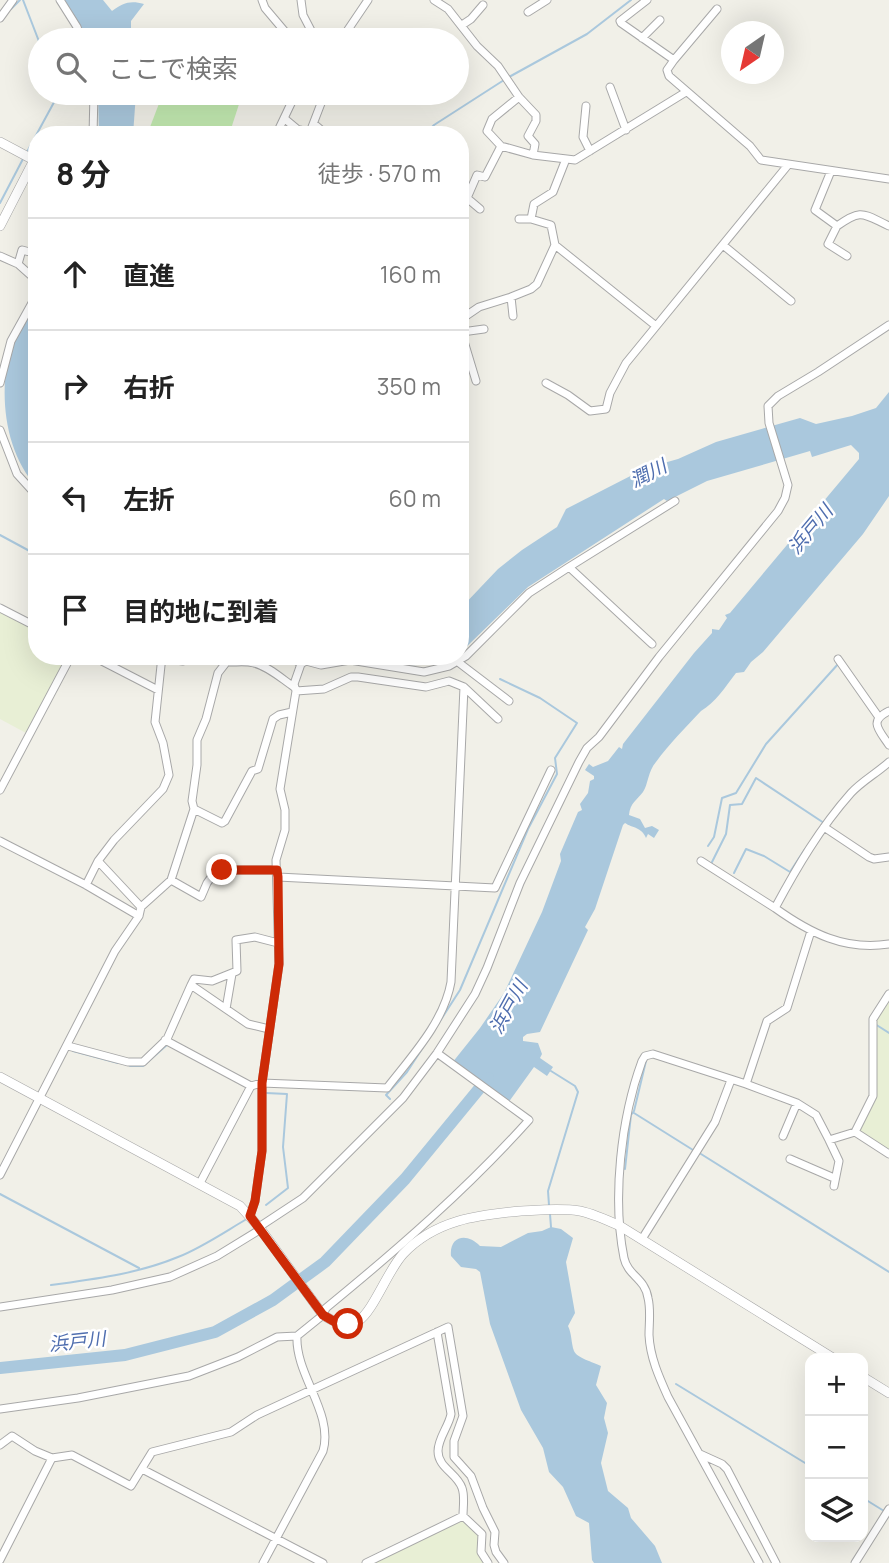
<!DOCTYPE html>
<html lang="ja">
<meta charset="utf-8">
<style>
:root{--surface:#fff;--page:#f6f6f6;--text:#222;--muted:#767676;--line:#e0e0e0}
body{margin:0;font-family:Manrope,"Noto Sans JP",sans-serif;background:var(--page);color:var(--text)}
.controls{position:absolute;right:21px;bottom:21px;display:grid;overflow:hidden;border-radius:14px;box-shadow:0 7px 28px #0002}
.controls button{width:63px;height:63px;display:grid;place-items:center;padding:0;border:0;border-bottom:2px solid var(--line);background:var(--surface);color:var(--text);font:35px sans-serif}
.compass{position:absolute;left:721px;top:21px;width:63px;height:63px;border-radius:50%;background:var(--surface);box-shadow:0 7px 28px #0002;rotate:214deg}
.stop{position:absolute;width:21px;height:21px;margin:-16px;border:5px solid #cd2a06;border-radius:50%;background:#fff}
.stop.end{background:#cd2a06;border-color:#fff;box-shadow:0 2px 7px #0008}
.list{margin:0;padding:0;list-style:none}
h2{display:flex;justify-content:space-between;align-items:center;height:91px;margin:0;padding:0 28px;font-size:30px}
h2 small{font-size:23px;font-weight:400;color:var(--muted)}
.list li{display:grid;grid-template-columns:46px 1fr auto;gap:21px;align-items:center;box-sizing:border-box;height:112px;padding:0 28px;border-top:2px solid var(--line)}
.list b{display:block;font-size:26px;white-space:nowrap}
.list em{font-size:23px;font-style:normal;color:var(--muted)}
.icon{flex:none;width:38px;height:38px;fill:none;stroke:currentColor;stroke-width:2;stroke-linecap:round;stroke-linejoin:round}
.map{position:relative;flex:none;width:889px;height:1563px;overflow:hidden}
.search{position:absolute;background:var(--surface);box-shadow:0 7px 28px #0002;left:28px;top:28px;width:441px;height:77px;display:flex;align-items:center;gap:18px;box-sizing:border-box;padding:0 24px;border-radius:38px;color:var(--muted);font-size:26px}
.panel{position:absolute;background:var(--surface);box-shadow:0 7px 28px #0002;left:28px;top:126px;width:441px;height:539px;border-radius:28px}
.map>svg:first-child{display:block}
.farmland{fill:#e8efd5}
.grass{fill:#c2e9b0}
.water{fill:#aac8dd}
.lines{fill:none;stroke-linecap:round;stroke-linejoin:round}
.stream{stroke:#aac8dd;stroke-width:2}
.river{stroke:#aac8dd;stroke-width:12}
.minor-casing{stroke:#a8a8a8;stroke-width:9}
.tertiary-casing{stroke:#a8a8a8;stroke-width:10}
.minor{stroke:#fff;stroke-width:7}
.tertiary{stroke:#fff;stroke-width:9}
.route{stroke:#cd2a06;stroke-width:9}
.labels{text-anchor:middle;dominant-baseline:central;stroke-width:5;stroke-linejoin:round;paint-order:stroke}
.water-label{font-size:19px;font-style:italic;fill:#4f6eaf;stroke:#fff}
</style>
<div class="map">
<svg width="889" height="1563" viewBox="0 0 889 1563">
<rect width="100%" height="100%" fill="#f1f0e8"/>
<path class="farmland" d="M0 609 37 629V656H68L26 733 0 719Z
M889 999V1151L858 1131 875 1101V1019Z
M463 1520 479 1537 477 1552 485 1563H374Z"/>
<path class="grass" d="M163 93H228L241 98 229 135H147Z"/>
<path class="water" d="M62 0H103L112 11C123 3 130 0 144 4L131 21V40H85L76 18Z
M98 93H136L133 135H99Z
M37 300V488C8 455 0 407 7 363 13 341 26 320 37 300Z
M889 392V496L863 534 763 652 751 662 744 672 736 673C726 686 715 703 701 711 686 727 669 744 656 762 648 771 648 785 643 792 637 800 630 803 629 815L640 819 645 828 652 826 659 830 654 838 648 834 646 838C642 827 632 828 625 823L623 825 595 909 585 927 588 930 540 1032 527 1034 523 1037V1041L538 1043 542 1054 540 1058 553 1067 547 1076 534 1067 508 1103 452 1063 480 1028 504 993 542 912 561 861 560 854 578 812 582 810 580 804 588 793 590 781 594 779V776L585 770 589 764 593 767 608 761 619 747 622 749 623 744 694 653 712 633V629L719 630 727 618 725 615 730 613 859 459V453L851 445 812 457 810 451 707 481 667 501 664 499 528 587 460 653V609L498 569 522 550 557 527 566 509 646 468 678 459 716 442 800 418 816 424 852 416 876 408Z
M358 656H455C424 671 390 665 358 656Z
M551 1227 561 1229 573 1238 566 1262 575 1313 568 1326C572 1334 571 1343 574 1351 577 1358 593 1362 601 1366L596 1385 607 1403 604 1418 608 1433 601 1463 608 1491 628 1508 631 1518 655 1546 662 1563H594L592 1560 589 1523 576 1516 563 1487 549 1472 543 1448 521 1410 490 1324 480 1272 476 1269 461 1267 451 1256C449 1236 467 1232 480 1246L501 1247 528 1233 542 1231Z"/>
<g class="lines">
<path class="stream" d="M23 0 40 44
M11 9 20 0
M509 77 587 34 631 0
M425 135 434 125 504 80
M27 152 59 93
M0 203 24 157
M460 354 466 384 460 402
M0 535 37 555
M708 846 714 837 722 798 736 793 766 744 839 663
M712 862 726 834 730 805 742 804 756 778 824 823
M734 873 746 849 764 856 790 872 805 849
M875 1024 889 1033
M73 1051 118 1063
M130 1066H143L168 1044
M266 1093 287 1094 283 1147 288 1188 266 1205
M390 1099 386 1095 407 1072 460 990 528 829 557 774 555 758 577 723 540 698 500 679
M634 1113 693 1150
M701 1154 889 1272
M625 1169 631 1115 634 1111 646 1061
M0 1194 139 1268
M549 1205 548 1191 578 1092 575 1086 551 1071
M550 1214 551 1227
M51 1285C94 1279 137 1274 178 1257 201 1248 223 1233 245 1220
M676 1384 810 1466
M863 1498 884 1511"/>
<path class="river" d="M0 1368 125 1355 215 1332 273 1300 325 1262 405 1179 488 1078"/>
<g class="minor-casing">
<path id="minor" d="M60 0 77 27 82 40
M262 0 265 8 292 40
M301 0 303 15 316 40
M434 0 448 9 477 46 498 66 519 97 536 115V121L528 136 535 144 533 155
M647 0 620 21 621 23 674 60 667 70 669 76 750 146 761 160 889 179
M528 12 547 0
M0 18 13 0
M462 25 471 19 483 5
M642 38 660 20
M341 40 368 0
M674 60 717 9
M610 87 626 130
M519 97 492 119 487 131 501 146 533 155 575 160 686 92
M586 106 583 137 590 151
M285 119 297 129 311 133
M314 124 327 135
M310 132 325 93
M93 135 94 93
M276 135 296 93
M831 171 815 210 837 226C862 208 863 214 889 226
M480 209 467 198 477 175 485 177 501 146
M519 219H531L551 225 555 245
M531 219 534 204 553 192 566 159
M837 226 828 244 847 256
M723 245 791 301
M0 256 18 264 37 281
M18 264 22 250 37 254
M511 297 513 316
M460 320 479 307 511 297 531 289 537 284 555 245 656 326
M460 328 476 381
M462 332 484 329
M0 383 11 341 37 294
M546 383 568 395 590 411 606 409 610 393 626 363 788 165
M0 430 17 474 37 496
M569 567 675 501
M0 608 37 627
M92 656 158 690
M210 656C224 667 238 659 254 663 268 666 282 679 294 687
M290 656 301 664 306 661 321 665 350 660 424 672 449 666 466 656 529 593 569 567 652 644
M161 658 183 661V656
M838 659 878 716
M458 662 509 701
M464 687 498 719
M889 711C868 721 879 730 889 745
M889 762C877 773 862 781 851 793 820 828 797 867 775 908 810 933 845 951 889 944
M0 790 71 656
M194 809 192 801 197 765V740L206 719 218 673 225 664
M824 827 869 857 874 859 889 857
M0 841 86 885 139 916
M701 861 775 908
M278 877 495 888 551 770
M171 880 194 809 222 823 225 821 252 771 258 769 273 719 279 715 292 712
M86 885 98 861
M141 907 98 861 114 840 163 789 169 775 163 743 155 722 162 656
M191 985 194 979 212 981 237 971 236 940 255 937 278 943
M226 1009 232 974
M165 1040 251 1086
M68 1046 128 1062H143L167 1039 191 985 248 1024 269 1029
M746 1084 767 1021 787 1008 811 931
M855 1132 889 1154
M783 1136 797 1103
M829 1140 839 1161 834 1186
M790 1159 834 1178
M0 1175 115 951 139 916 141 907 171 880 201 897 207 883 215 872 234 870H277
M200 1183 251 1086 262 1083 387 1088C411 1057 444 1022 451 982L464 687 449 681 426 687 358 677H351L324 689 296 691
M250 1216 255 1201 262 1151V1083L279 964 276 860 285 830V810L280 789 296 691 294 684 301 664
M259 1227 303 1198 403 1098 437 1053 475 994 487 968 520 883 579 762 587 748 599 737 659 657 778 511 785 498 788 485 769 423 768 406 778 396 818 372 889 325
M642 1239 715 1122 731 1080
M0 1307 112 1290 170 1277 217 1256 261 1229
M437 1332 451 1414C449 1426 438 1438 438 1451 438 1468 457 1473 462 1488 465 1496 463 1507 463 1516L482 1534 481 1552 488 1563
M0 1409 78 1398 189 1376 238 1357 277 1337 297 1336
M0 1445 12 1436 35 1451 52 1458 72 1455 131 1486 152 1452 231 1432 257 1415 448 1327 463 1416 454 1441V1457L471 1476 483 1508 495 1532 494 1545 496 1552 504 1563
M700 1454 722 1464 727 1469 776 1563
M142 1469 323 1563
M0 1560 52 1458
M263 1563 323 1451C334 1413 295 1375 297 1336L323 1315 326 1308C398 1249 467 1189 529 1120L437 1053
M366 1563 463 1516
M759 1563 668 1397C659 1377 650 1357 649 1335 649 1323 651 1310 648 1298 645 1278 628 1276 624 1258 612 1198 621 1118 642 1061L645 1056 653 1054 746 1084 797 1103 816 1115 829 1140 855 1132 873 1096V1019L889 994
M855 1563 889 1509"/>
</g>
<g class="tertiary-casing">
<path id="tertiary" d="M0 142 32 159 33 162 0 226
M0 1077 240 1206 259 1227 323 1315C334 1322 346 1328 358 1321 373 1312 388 1270 403 1254 435 1220 477 1215 521 1211 541 1210 560 1208 580 1211 594 1214 607 1220 620 1226L833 1358
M863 1377 889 1393"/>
</g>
<use href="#minor" class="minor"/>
<use href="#tertiary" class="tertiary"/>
</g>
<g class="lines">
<path class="route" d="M222 870H277L278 877 279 964 262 1083V1151L255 1201 250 1216 323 1315 335 1322 348 1324"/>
</g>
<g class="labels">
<g class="water-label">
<text transform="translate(648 473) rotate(-27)">潤川</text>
<text transform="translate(810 529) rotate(-50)">浜戸川</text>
<text transform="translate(508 1007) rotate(-61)">浜戸川</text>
<text transform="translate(77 1341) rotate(-6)">浜戸川</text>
</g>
</g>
</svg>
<div class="controls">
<button>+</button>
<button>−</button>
<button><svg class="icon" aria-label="layers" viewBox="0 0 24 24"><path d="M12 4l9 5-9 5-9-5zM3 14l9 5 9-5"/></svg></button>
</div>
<svg class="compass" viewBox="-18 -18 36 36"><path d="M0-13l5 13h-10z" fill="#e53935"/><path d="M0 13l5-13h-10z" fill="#767676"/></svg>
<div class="stop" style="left:348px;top:1324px"></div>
<div class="stop end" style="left:222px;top:870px"></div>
<div class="search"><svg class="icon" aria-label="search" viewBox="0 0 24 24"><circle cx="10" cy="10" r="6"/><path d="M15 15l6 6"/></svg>ここで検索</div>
<section class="panel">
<h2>8 分<small>徒歩 · 570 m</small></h2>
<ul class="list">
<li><svg class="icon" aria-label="ahead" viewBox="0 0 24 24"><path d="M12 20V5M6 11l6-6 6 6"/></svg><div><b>直進</b></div><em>160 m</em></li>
<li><svg class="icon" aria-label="right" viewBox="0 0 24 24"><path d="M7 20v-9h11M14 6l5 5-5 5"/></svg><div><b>右折</b></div><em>350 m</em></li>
<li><svg class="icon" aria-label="left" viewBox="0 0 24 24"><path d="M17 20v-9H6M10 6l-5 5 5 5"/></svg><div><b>左折</b></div><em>60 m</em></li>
<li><svg class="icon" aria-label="arrive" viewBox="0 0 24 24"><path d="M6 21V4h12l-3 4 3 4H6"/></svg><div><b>目的地に到着</b></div></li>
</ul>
</section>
</div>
